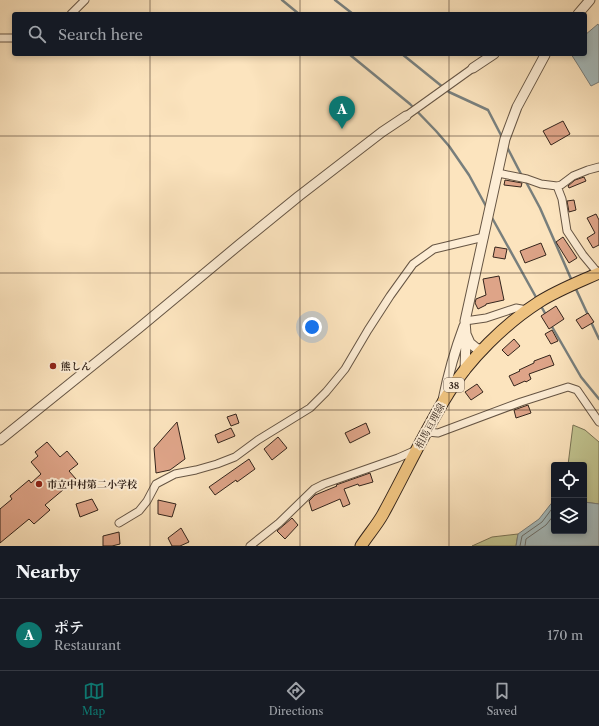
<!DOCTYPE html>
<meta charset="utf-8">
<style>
:root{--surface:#171b24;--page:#20242c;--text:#f1f3f6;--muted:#9ea1a6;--line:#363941;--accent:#0f766e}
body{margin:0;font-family:"Libre Caslon Text","Noto Serif JP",serif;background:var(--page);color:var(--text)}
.controls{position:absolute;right:12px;bottom:12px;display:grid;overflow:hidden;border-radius:4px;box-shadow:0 2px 6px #0003}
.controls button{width:36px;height:36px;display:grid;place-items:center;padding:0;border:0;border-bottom:1px solid var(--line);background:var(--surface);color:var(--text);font:20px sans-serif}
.you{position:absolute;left:312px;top:327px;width:14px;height:14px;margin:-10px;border:3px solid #fff;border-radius:50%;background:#1a73e8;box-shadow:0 0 0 6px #1a73e833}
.badge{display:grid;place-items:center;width:26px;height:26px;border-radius:50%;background:var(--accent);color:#fff;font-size:13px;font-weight:700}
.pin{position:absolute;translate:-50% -33px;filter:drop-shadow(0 1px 2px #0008)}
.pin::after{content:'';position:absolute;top:21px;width:14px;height:12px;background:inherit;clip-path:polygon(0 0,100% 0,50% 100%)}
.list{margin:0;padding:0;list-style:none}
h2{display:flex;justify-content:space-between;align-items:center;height:52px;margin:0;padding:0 16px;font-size:17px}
h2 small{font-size:13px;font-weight:400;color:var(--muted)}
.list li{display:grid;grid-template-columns:26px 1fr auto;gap:12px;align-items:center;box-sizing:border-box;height:72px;padding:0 16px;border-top:1px solid var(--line)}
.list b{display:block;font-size:15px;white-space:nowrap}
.list p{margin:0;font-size:13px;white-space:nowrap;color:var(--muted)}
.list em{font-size:13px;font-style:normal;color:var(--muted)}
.icon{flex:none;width:22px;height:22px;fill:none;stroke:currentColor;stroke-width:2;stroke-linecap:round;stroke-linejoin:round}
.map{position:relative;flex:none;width:599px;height:546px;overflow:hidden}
.search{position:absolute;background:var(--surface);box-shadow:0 2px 6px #0003;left:12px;right:12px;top:12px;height:44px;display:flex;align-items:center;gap:10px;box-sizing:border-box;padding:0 14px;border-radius:4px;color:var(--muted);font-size:15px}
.sheet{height:124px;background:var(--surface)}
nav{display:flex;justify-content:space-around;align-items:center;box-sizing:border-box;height:56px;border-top:1px solid var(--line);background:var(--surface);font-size:11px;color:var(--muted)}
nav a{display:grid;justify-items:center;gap:2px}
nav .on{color:var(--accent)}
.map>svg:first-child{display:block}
.green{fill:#c1c490;stroke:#7a7456}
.water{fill:#a5bbbd;stroke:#787f7d}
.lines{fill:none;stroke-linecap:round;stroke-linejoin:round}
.shore{stroke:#6c706c;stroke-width:1}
.stream{stroke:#787f7d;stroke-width:2.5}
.building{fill:#dea488;stroke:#34251c}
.minor-casing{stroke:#654;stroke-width:9}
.tertiary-casing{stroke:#654;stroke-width:11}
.primary-casing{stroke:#34251c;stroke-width:13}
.minor{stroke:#fdedd5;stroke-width:7}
.tertiary{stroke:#fdedd5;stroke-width:9}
.primary{stroke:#eec27f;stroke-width:11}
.grid{fill:none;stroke:#34251c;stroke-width:1;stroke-opacity:0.55}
.poi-dot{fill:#8f2418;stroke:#fdedd5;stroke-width:1.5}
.labels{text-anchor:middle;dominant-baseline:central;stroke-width:4;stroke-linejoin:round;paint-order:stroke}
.shield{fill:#fdedd5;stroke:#706154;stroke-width:1}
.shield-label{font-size:9px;font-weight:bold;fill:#34251c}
.poi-label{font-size:10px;font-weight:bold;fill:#34251c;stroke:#fdedd5;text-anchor:start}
.street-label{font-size:10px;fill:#34251c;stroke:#fdedd5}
</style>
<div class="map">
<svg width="599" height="546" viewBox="0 0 599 546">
<rect width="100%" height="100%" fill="#fce4be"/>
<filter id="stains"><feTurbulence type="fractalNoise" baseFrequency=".005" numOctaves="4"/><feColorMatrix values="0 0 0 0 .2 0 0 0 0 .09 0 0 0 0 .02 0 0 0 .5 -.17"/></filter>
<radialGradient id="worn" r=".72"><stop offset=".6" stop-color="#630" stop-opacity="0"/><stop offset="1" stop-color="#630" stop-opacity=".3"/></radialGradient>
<path class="green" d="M573 425 585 430 599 442V504L584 502V465H568Z
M518 534 516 546H472L492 537Z"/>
<path class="water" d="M598 24 599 26V82L591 86 578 65 571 54H585V35Z
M554 500V531H584V502L599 504V546H516L518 534 539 519Z"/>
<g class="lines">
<path class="shore" d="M520 546 522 536 542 522 554 506
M525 546 526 539 546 525 554 515"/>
<path class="stream" d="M282 0 299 14
M335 0 353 14
M349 54 410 104 436 131 449 146 469 175 487 208
M402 54 449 92 488 110 503 139
M506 145 522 176
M525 180 540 208 572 281
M491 216 537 299
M575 287 588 315
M541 306 546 315
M591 322 599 339
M551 325 581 377 599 399"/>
</g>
<path class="building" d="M563 121 570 134 551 145 543 131Z
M584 177 586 181 569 188 568 186 575 180Z
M505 180 522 183 521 187 504 185Z
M574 200 576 210 569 212 567 201Z
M596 214 599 220V245L593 248 587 238 595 233 587 218Z
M563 237 577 258 569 263 556 242Z
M541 243 546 255 525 263 520 251Z
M495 247 507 249 505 259 493 257Z
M499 276 504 300 486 304V305L478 309 475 303 476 299 486 295 483 279Z
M556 306 564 319 549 329 541 316Z
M588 313 594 322 582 329 576 320Z
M552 330 558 341 551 344 545 334Z
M514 339 520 346 508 356 502 350Z
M550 355 554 365 529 374 531 379 526 382 525 381 514 386 509 376 520 371 519 370 534 363V361Z
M477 384 483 392 471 400 465 392Z
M528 405 531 413 516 418 514 410Z
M236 414 239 423 231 426 227 417Z
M177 422 185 459 170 470 156 473 154 448Z
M366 423 370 433 350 443 345 433Z
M231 428 235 436 218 443 215 435Z
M278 437 287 448 272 460 264 449Z
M47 442 60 457 67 451 78 464 69 471 76 479 45 505 50 510 34 524 29 519 0 543V509L12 499 10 496 29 480 31 483 41 474 31 462 38 456 35 452Z
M249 459 255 469 237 482 236 480 215 495 209 487Z
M370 473 373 482 359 486 358 484 344 489 350 504 343 507 340 499 312 511 309 501 315 495 337 486 336 485Z
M92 499 98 510 80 517 76 504Z
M158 500 176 504 172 517 158 514Z
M292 518 298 525 285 539 277 531Z
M181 528 189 542 180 546H172L168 538Z
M119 532 120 544 112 546H103V536Z"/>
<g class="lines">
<g class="minor-casing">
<path id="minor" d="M71 14 85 0
M0 38H14
M406 116 473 68
M498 173 527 179 541 184 557 186 561 185 573 176 588 170 599 167
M557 186 562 199 567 231 583 255 598 273
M465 321 486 318 516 308 527 310
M427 432 438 433 521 402 568 387 577 390 599 422
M119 523 139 511 147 501 156 484 175 474 196 470 217 464 235 457 258 440 310 408 326 392 345 369 368 330 390 296 413 264 434 249 484 237
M250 546 279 523 314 489 324 484 398 458 416 450"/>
</g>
<g class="tertiary-casing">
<path id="tertiary" d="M578 14 590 0
M473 68 494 54
M483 350 476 348 470 343 466 334 465 321 505 139 517 107 545 55
M465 371 466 336
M443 400C448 375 455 350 464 326
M0 440 139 328 240 244 299 196 382 132 406 116"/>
</g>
<g class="primary-casing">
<path id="primary" d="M361 546C368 535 377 525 383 514 405 474 424 432 448 394 468 360 506 323 539 302 558 290 579 282 599 273"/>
</g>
<use href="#minor" class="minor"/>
<use href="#tertiary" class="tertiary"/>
<use href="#primary" class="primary"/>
</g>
<path class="grid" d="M150 0V14M300 0V14M449 0V14M150 54V546M300 54V546M449 54V546M0 136H599M0 273H599M0 410H599"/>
<g class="poi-dot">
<circle cx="53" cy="366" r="4"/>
<circle cx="39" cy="484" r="4"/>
</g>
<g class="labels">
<rect class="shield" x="444" y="378" width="20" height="14" rx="3"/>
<g class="shield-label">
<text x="454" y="385">38</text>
</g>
<g class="poi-label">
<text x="61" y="366">熊しん</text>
<text x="47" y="484">市立中村第二小学校</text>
</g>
<g class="street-label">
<text transform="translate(430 426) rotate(-61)">相馬亘理線</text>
</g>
</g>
<rect width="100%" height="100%" filter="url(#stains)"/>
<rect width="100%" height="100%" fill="url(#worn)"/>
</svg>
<div class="controls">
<button><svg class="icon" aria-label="locate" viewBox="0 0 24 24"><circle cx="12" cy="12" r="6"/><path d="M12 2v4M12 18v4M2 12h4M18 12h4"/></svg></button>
<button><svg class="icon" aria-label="layers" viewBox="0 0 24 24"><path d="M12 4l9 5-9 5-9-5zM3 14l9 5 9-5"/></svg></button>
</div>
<div class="you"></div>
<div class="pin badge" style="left:342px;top:129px">A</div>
<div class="search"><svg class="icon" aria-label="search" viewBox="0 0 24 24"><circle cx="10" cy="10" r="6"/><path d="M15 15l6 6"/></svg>Search here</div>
</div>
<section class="sheet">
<h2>Nearby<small></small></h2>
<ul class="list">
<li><span class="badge">A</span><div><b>ポテ</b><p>Restaurant</p></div><em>170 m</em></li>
</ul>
</section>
<nav>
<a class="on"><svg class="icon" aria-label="map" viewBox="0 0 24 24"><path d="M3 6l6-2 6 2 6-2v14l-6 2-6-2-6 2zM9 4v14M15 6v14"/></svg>Map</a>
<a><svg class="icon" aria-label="directions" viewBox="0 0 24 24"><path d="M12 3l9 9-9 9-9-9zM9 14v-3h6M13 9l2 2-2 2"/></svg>Directions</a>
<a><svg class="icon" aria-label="saved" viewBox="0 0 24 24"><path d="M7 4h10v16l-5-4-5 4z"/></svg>Saved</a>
</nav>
